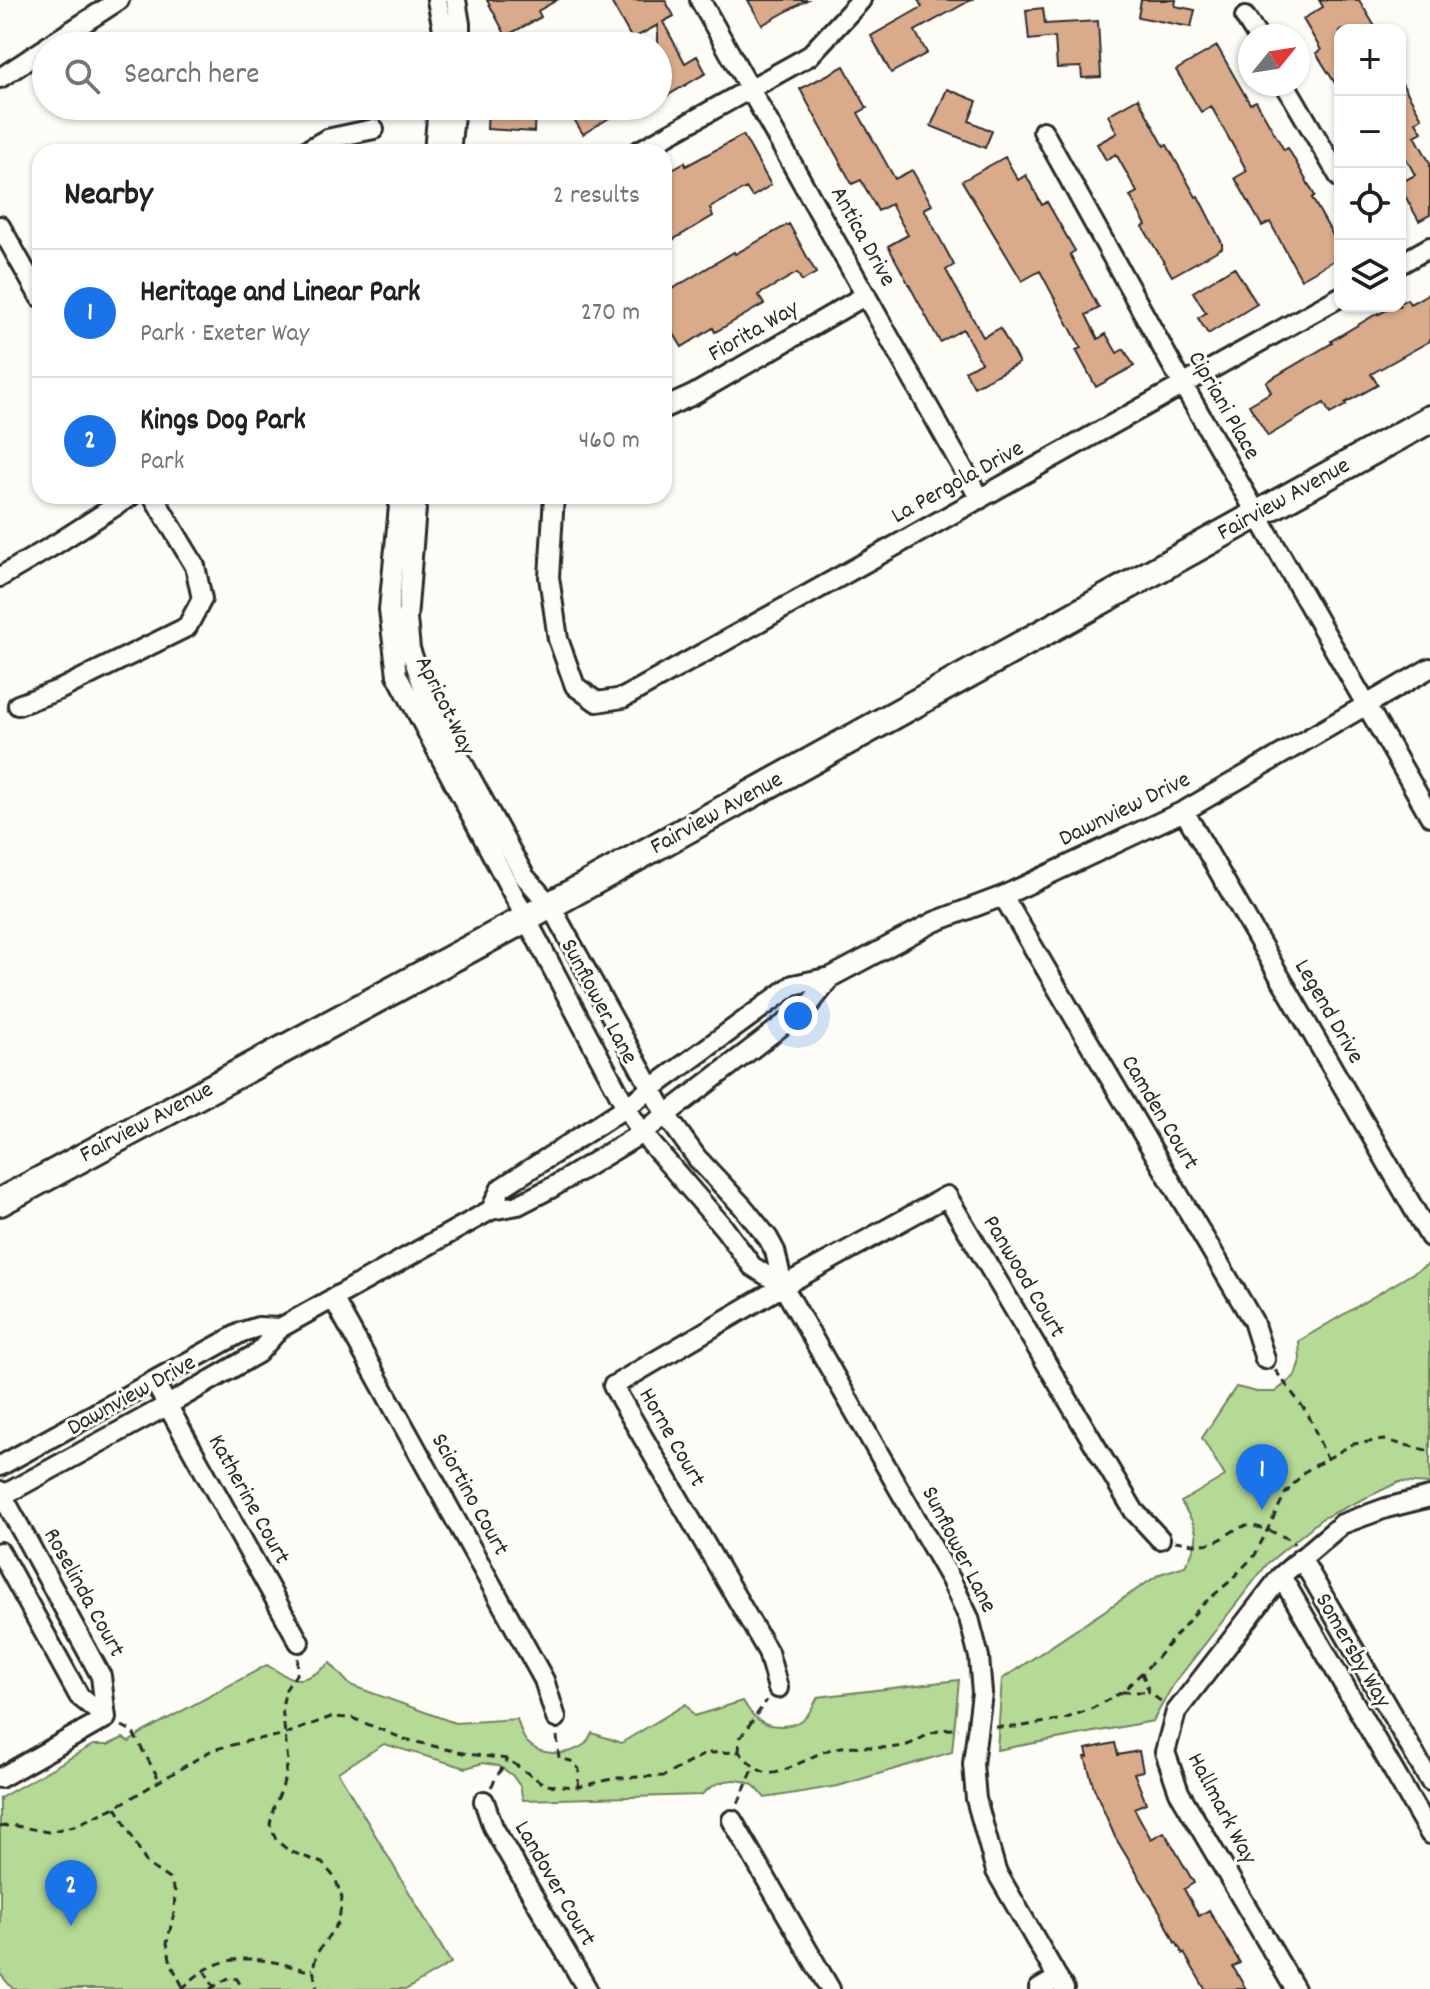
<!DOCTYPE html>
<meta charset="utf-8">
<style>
:root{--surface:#fff;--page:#f2f2f2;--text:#202124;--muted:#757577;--line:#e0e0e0;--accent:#1a73e8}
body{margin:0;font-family:Dekko,sans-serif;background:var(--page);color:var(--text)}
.controls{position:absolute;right:24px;top:24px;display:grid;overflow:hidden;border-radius:16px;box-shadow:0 2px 6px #0004}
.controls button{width:72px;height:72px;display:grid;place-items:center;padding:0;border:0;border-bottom:2px solid var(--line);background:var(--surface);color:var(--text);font:40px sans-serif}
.compass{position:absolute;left:1238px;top:24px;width:72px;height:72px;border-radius:50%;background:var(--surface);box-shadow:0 2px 6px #0004;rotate:60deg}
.you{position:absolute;left:798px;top:1016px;width:28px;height:28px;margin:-20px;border:6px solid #fff;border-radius:50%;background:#1a73e8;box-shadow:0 0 0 12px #1a73e833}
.badge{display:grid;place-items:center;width:52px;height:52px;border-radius:50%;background:var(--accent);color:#fff;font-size:26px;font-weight:700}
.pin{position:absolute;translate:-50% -66px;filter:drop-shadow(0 2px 4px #0008)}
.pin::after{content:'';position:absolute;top:42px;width:28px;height:24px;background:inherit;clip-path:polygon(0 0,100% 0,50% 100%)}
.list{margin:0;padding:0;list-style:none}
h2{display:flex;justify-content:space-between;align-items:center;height:104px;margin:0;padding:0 32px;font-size:34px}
h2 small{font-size:26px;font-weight:400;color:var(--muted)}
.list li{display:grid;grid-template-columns:52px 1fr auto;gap:24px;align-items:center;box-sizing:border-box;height:128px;padding:0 32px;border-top:2px solid var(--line)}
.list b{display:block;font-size:30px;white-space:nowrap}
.list p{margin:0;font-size:26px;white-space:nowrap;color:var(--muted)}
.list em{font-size:26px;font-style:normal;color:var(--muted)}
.icon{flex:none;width:44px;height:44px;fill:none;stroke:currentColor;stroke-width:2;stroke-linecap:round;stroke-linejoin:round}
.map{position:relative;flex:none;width:1430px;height:1989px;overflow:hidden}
.search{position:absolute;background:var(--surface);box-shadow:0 2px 6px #0004;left:32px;top:32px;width:640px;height:88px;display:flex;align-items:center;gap:20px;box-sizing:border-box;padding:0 28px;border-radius:44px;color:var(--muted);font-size:30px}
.panel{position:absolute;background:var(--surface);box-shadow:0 2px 6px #0004;left:32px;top:144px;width:640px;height:360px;border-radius:24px}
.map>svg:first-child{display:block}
.green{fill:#b4da95;stroke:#708260;stroke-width:2}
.building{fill:#d9ab8b;stroke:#2b2b2b;stroke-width:2}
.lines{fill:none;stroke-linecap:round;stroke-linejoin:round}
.street-casing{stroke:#2b2b2b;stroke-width:24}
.secondary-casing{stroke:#2b2b2b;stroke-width:32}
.path{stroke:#2b2b2b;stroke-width:3;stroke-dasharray:8 6;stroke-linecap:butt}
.street{stroke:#fdfcf7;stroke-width:18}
.secondary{stroke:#fdfcf7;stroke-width:26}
.labels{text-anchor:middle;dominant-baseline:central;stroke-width:6;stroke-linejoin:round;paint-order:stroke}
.street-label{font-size:24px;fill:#2b2b2b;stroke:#fdfcf7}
</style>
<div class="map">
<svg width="1430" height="1989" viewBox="0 0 1430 1989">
<rect width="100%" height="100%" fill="#fdfcf7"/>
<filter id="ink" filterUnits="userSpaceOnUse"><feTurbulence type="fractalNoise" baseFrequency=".0125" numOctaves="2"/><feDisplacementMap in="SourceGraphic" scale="16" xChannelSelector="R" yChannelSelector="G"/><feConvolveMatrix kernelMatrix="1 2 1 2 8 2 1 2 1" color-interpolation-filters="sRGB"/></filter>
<g filter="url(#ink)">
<path class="green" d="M1430 1263V1484L1399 1482 1321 1519 1268 1563 1173 1685 1153 1721 997 1750 1002 1679 1160 1574 1185 1566C1203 1535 1198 1531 1181 1502L1225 1476 1202 1438 1236 1387 1257 1392H1275L1295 1376 1300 1360 1299 1341Z
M330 1663 350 1685 455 1723 517 1719C519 1725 521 1733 524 1738 536 1757 568 1757 585 1744 586 1743 591 1735 592 1733L621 1743 686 1704 694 1716 743 1701C747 1707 750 1713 755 1717 770 1730 796 1729 808 1714 812 1709 815 1702 818 1697L959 1680 952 1752 838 1786 765 1798C761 1793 756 1786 751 1784 732 1775 715 1782 701 1795L523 1800 520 1786 512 1775 499 1766 483 1763 466 1768 384 1744 338 1772 451 1963 407 1989H13L0 1974V1798L93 1745H108L123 1738 129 1742 143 1732 267 1665C294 1682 302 1686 330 1663Z"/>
<path class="building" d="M487 0H557L538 11 541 17 506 36Z
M610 0H665L674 16 663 22 685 63 697 56 706 73 658 101V25L632 39Z
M748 0H807L762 25Z
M918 0H971L915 31 927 53 891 73 871 36 922 7Z
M1141 0H1176L1175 6 1195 10 1191 27 1138 17Z
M1319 0H1359L1377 30H1340V91L1316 53 1321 50 1303 19 1323 7Z
M1043 8 1045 24 1098 21 1101 77 1082 78 1081 67 1057 68 1055 37 1029 40 1026 10Z
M1217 46 1250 104 1256 101 1284 150 1288 148 1315 196 1312 198 1340 248V257L1301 279 1270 222 1262 226 1235 178 1247 171 1211 106 1201 112 1176 70Z
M844 66 867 108 858 113 895 179 912 170 932 205 924 209 954 265 946 270 983 337 1000 328 1019 363 974 387 965 371 981 362 963 329 940 342 888 246 908 235 891 204 878 211 861 180 852 184 800 89Z
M1400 80 1422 118 1416 122 1422 132 1415 136 1430 163V215L1419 221 1400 187V183L1415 175 1400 147Z
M947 89 977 101 969 121 992 131 985 148 931 126Z
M1138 98 1164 146 1167 145 1196 197 1198 196 1222 243V248L1172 276 1143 227 1146 225 1130 196 1137 192 1116 154 1106 160 1097 144 1117 133 1108 115Z
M488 106H535L534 132 487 129Z
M566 106H629L583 134Z
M743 135 771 185 752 197 746 188 710 208 713 216 664 245V180L669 177 667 172 685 162 686 166Z
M1005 157 1018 180 1026 175 1042 205 1047 202 1075 251 1070 254 1099 308 1086 315 1098 339 1106 334 1117 353 1124 349 1134 366 1096 387 1076 350 1081 348 1040 271 1022 281 962 181Z
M789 224 816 273 802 281 797 273 758 295 764 304 715 332 713 328 682 347 671 329 664 333V294L734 252 735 254Z
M1234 267 1257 304 1208 334 1198 318 1206 313 1193 292Z
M1430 293V341L1371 374 1378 385 1345 403 1346 405 1330 414 1324 403 1268 436 1249 405 1271 392 1266 382 1332 343 1331 341 1378 313 1379 314 1394 306H1400V303L1407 299 1410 304Z
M1115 1743 1118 1755 1139 1751 1143 1771 1134 1773 1146 1803 1134 1808 1151 1839 1164 1832 1168 1838 1194 1883 1184 1889 1199 1916 1209 1910 1240 1963 1233 1967 1246 1989H1205L1184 1953 1183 1954 1176 1942 1175 1943 1162 1915 1115 1837 1094 1788 1085 1757H1088L1086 1749Z"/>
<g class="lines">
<g class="street-casing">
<path id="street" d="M437 0 443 29V46
M456 0 460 24V46
M700 0 980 499
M1245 17 1257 36
M48 46 119 0
M0 78 46 48
M1285 84 1340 178
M1043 131 1183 385 1430 816
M304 152 327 139 374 129
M434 152 438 106
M450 152 455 106
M637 152 809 56 861 0
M0 226 40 297
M1400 264 1430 247
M664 408 693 395 866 295
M400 496 389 610 397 675 626 1107 642 1133 724 1228 752 1266 783 1286
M417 496 407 619 410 649 428 700 525 877 550 905 666 1115 697 1158 743 1207 768 1238 775 1251 783 1286 951 1580 969 1618 979 1657 982 1693 973 1764 976 1799 996 1871 1064 1989
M554 496 549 577 558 639 575 686 597 702 623 698 1340 297
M0 577 56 544 131 496
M18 705 61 689 187 627 202 599 195 566 153 496
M1184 811 1430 1237
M1003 896 1253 1321 1265 1359
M491 1210 501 1188 626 1107 793 985 831 977 934 922 1003 896 1184 811 1430 668
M333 1298 544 1680 556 1718
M154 1381 299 1642
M0 1466 242 1332 258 1327 280 1328
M0 1491 101 1676 106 1718
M0 1497 168 1405 258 1353 280 1328 491 1210 518 1205 551 1188 642 1133 809 1005 831 977
M0 1552 79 1696 106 1718
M1301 1558 1430 1781
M1281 1576 1430 1834
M778 1688 768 1652 613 1386 783 1286 947 1196 1134 1511 1160 1539
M0 1778 106 1718
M484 1801 493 1827 587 1989
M732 1820 830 1989
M1039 1989 1058 1978
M1295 1989 1179 1792 1165 1752 1176 1712 1281 1576 1342 1524 1386 1508 1430 1497"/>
</g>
<g class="secondary-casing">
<path id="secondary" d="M0 1202 527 918 1430 419"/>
</g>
<path class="path" d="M1275 1370 1308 1414 1327 1459
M1175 1541C1187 1543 1201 1546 1214 1542 1226 1539 1234 1526 1248 1526 1263 1526 1278 1535 1292 1540L1294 1544
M298 1658 297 1673 286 1689 282 1707 288 1762 282 1789 274 1806 270 1824 276 1840 289 1851 322 1863 335 1878 342 1898 339 1921 317 1953 313 1969 317 1989
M1142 1672 1149 1692 1163 1703
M1122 1692H1149
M122 1726 132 1731 160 1781
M995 1727H1017L1064 1719 1093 1708 1122 1692 1155 1660 1202 1605 1228 1583 1255 1555 1285 1494 1304 1472 1353 1444 1384 1440 1430 1451
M557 1736 559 1758 571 1761 579 1769 578 1787
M739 1752 740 1738 767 1700
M491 1787 507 1759
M738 1804 754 1767
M116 1807 147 1864 169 1879 175 1891 174 1913 167 1943 171 1964 183 1987
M0 1827 11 1825 48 1832 74 1826 116 1807 212 1750 252 1740 283 1735 331 1717 352 1718 404 1739 467 1754 507 1759 545 1785 578 1787 616 1778 664 1776 707 1753 739 1752C748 1760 756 1772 769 1773 783 1775 815 1753 832 1749 856 1742 883 1752 907 1745 916 1742 925 1735 935 1732 942 1729 951 1729 959 1729
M204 1970 214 1987
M182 1989C220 1949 257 1956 305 1970L313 1969
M210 1989 230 1977 237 1979 243 1989"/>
<use href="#street" class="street"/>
<use href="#secondary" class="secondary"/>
</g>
</g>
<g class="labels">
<g class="street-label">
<text transform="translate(862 237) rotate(61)">Antica Drive</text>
<text transform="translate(754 332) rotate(-30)">Fiorita Way</text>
<text transform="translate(1223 406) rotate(60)">Cipriani Place</text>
<text transform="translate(958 483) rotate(-29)">La Pergola Drive</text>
<text transform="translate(1284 500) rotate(-29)">Fairview Avenue</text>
<text transform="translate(444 706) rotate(64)">Apricot Way</text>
<text transform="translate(1125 810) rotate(-26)">Dawnview Drive</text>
<text transform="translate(717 814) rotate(-29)">Fairview Avenue</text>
<text transform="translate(598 1002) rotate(62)">Sunflower Lane</text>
<text transform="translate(1328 1012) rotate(60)">Legend Drive</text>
<text transform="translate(1159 1113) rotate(59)">Camden Court</text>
<text transform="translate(147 1123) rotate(-28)">Fairview Avenue</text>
<text transform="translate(1023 1277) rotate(59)">Panwood Court</text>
<text transform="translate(132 1396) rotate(-29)">Dawnview Drive</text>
<text transform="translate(671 1438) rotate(60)">Horne Court</text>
<text transform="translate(469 1495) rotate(61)">Sciortino Court</text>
<text transform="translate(248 1500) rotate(61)">Katherine Court</text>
<text transform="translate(958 1550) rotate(63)">Sunflower Lane</text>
<text transform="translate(83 1593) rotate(61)">Roselinda Court</text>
<text transform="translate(1352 1651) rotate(60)">Somersby Way</text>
<text transform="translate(1221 1809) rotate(62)">Hallmark Way</text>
<text transform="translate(554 1884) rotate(60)">Landover Court</text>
</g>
</g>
</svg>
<div class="controls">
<button>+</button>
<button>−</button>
<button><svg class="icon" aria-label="locate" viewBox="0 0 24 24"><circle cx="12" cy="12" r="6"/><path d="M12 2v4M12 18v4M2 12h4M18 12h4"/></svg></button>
<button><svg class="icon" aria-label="layers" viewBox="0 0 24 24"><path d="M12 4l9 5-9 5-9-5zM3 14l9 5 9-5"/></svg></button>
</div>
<svg class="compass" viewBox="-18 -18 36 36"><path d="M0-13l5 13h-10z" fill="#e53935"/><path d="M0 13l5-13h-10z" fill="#757577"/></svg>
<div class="you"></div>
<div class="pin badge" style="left:1262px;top:1510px">1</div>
<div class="pin badge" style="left:71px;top:1926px">2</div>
<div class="search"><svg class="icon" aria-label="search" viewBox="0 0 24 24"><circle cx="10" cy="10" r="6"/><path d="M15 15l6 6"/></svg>Search here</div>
<section class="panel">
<h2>Nearby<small>2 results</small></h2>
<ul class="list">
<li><span class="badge">1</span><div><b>Heritage and Linear Park</b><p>Park · Exeter Way</p></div><em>270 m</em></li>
<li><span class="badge">2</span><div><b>Kings Dog Park</b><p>Park</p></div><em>460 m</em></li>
</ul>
</section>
</div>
